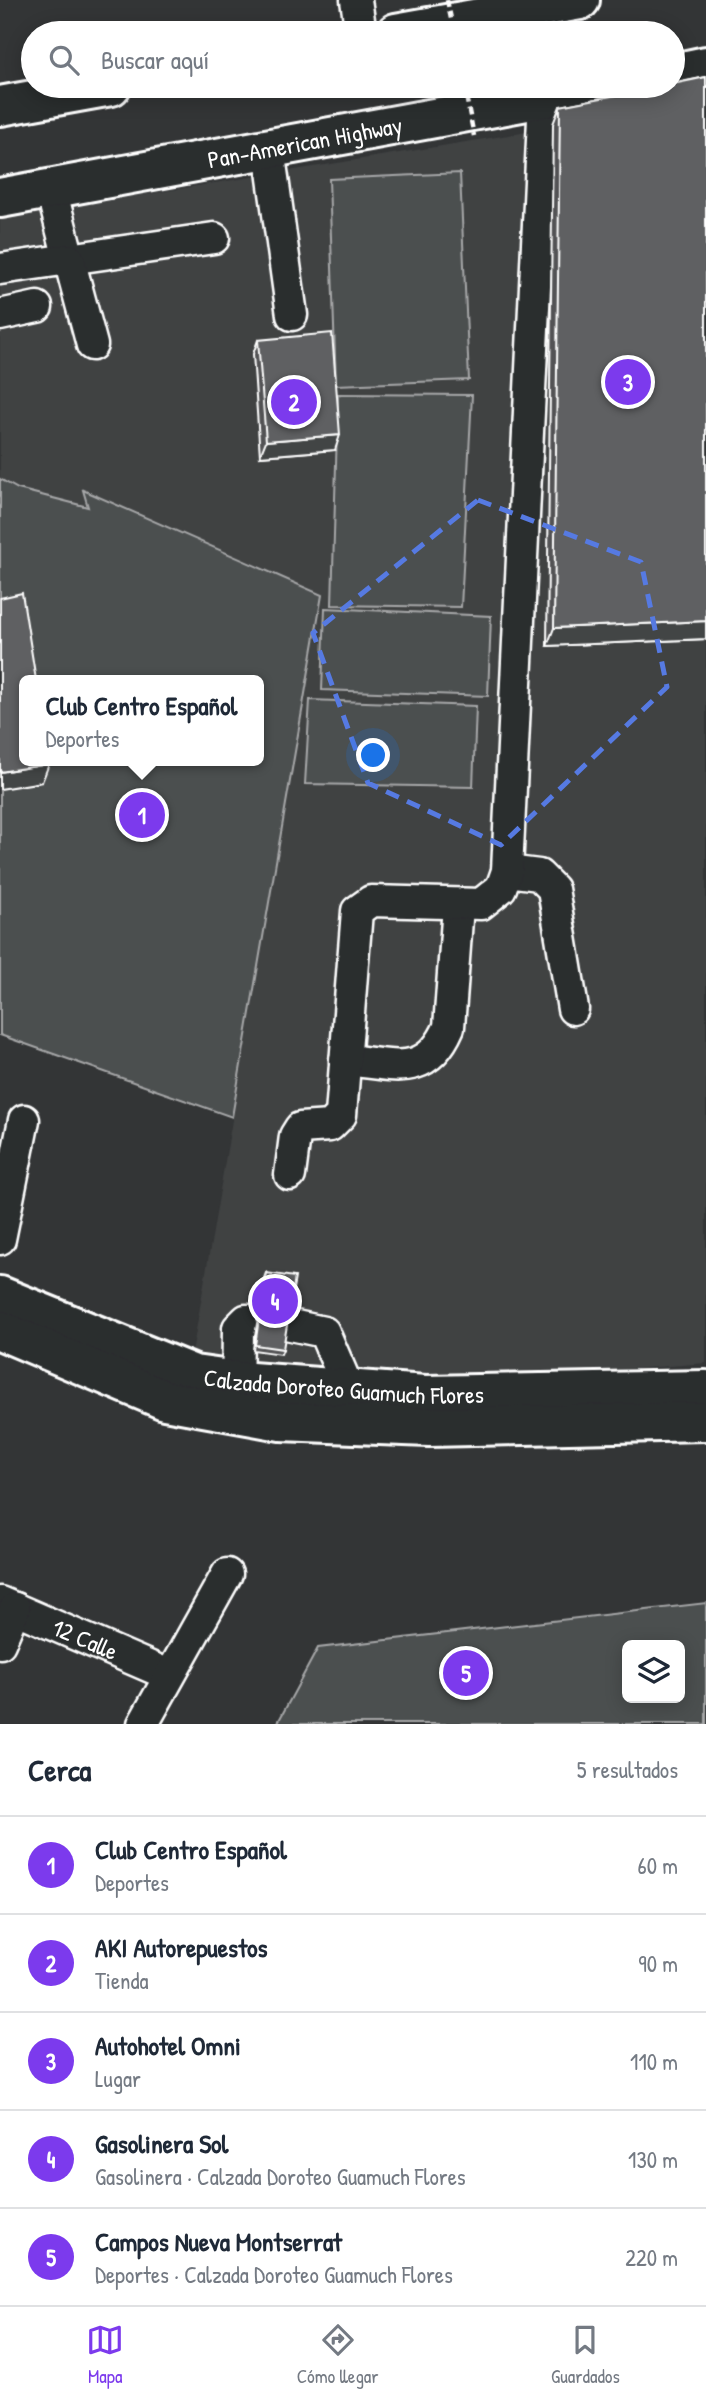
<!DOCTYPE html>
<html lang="es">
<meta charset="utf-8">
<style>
:root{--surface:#fff;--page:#f6f6f7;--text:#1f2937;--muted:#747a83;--line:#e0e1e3;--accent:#7c3aed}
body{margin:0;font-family:"Patrick Hand",sans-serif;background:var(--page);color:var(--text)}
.controls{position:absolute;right:21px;bottom:21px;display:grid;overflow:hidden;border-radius:10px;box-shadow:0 4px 18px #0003}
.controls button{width:63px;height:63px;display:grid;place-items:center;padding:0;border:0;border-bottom:2px solid var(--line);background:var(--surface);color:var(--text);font:35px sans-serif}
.you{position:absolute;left:374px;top:756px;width:24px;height:24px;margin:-18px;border:5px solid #fff;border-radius:50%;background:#1a73e8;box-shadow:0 0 0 10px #1a73e833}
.badge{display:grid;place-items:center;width:46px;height:46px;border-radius:50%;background:var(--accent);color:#fff;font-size:23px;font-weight:700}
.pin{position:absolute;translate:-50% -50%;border:4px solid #fff;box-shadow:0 2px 7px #0006}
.popup{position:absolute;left:19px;top:675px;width:245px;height:91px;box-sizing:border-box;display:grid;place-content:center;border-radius:10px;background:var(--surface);filter:drop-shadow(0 2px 5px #0005);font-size:23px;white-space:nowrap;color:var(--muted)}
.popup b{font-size:26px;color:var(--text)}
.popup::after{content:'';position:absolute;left:50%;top:100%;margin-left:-14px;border:14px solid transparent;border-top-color:var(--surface)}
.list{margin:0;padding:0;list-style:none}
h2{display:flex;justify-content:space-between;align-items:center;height:91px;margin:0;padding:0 28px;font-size:30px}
h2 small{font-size:23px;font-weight:400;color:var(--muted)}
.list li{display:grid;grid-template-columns:46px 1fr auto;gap:21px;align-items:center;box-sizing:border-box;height:98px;padding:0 28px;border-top:2px solid var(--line)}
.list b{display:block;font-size:26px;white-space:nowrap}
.list p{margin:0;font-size:23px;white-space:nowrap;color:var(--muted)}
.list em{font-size:23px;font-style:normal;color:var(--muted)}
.icon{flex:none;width:38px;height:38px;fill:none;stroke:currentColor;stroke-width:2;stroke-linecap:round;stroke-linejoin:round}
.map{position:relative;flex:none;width:706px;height:1724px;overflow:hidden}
.search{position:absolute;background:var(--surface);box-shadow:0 4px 18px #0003;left:21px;right:21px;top:21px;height:77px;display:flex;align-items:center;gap:18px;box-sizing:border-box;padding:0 24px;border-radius:38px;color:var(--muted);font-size:26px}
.sheet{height:581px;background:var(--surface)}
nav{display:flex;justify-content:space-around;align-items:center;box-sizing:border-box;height:98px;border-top:2px solid var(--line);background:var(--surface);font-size:19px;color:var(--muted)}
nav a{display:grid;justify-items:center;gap:4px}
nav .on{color:var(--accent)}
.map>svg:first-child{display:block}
.built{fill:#404243}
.park{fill:#4c4f50;stroke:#a6a7a8;stroke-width:2;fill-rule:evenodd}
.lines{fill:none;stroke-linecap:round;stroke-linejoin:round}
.minor-casing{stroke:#fff;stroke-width:35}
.major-casing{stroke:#fff;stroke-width:44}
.highway-casing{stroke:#fff;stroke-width:44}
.minor{stroke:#2a2d2e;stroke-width:30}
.major{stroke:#2a2d2e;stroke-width:38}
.highway{stroke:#2a2d2e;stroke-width:38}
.path-bridge{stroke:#fff;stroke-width:4.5;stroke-dasharray:7 5;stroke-linecap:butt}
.wall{fill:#525354;stroke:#fff;stroke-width:2}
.shaded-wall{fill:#424445;stroke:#fff;stroke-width:2}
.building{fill:#5f6162;stroke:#fff;stroke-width:2}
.marked{fill:none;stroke:#567ae2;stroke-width:5;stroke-dasharray:14 9;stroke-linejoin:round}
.labels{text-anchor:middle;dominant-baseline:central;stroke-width:5;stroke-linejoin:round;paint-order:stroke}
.street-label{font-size:24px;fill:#fff;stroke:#2a2d2e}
</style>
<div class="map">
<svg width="706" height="1724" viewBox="0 0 706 1724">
<rect width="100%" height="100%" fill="#333536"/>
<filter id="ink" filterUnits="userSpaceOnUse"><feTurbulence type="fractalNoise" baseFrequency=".0143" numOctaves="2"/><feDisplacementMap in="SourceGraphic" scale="14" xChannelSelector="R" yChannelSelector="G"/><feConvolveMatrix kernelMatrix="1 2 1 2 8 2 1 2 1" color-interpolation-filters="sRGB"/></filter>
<g filter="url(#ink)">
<path class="built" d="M706 103V1363L508 1379 228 1364 192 1354 322 595 84 491 89 508 18 489 0 479V218Z"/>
<path class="park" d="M460 173 469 380 336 385 329 179Z
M338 394 472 395 461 607 332 605Z
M0 479 18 489 88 507 83 490 322 595 232 1117 0 1035ZM25 680H259V761H25Z
M325 608 491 616 488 696 322 690Z
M310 700 476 706 473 787 305 784Z
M706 1603V1724H277L318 1648ZM627 1645H680V1698H627Z"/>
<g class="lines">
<g class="minor-casing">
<g id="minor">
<path d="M356 0 361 33"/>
<path d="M269 149 292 315"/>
<path d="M51 189 69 259 214 238"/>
<path d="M0 269 69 259 92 345"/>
<path d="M0 315 37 307"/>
<path d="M507 871 539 875 553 889 573 1009"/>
<path d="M345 1060C393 1064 426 1080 449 1027L458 906"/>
<path d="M290 1175 295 1136 300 1128 330 1126 341 1115 357 911 371 901 481 904 501 888 507 871 544 98"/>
<path d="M0 1239 24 1120"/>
<path d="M286 1324 324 1332 349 1390"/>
<path d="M237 1402 238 1328 246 1320H258"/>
<path id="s1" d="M0 1602 169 1675"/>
<path d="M0 1643 15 1608"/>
<path d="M143 1724 227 1574"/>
</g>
</g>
<g class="major-casing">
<g id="major">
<path id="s2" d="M0 1296 194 1375 237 1381 425 1395 706 1390"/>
<path d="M0 1330 165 1400 281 1421 429 1427 706 1421"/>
</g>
</g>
<g class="highway-casing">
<g id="highway">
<path d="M396 33 580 0"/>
<path d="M673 73 706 66"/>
<path d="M0 106 111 86"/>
<path id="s3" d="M0 198 608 86"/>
</g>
</g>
<use href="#minor" class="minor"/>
<use href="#major" class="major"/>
<use href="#highway" class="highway"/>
<path class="path-bridge" d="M447 0 454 33
M464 86 474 136"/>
</g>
<path class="wall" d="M706 77V639L547 646 553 124 560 106Z
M258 340 335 450 260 456 253 354Z
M266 1273 283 1349 281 1354 253 1350 264 1278Z"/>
<path class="shaded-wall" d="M340 435 335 450 260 456 266 441Z
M706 621V639L547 646 554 628Z
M49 764 42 782 0 789V772Z"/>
<path class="building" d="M706 77V621L554 628 560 106 664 86H673V84Z
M332 333 340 435 266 441 258 340Z
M22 593 36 680H25V761H48L49 764 0 772V598Z
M266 1273 295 1277 283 1349 255 1345Z"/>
</g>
<path class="marked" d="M478 500 641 562 667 687 501 845 368 783 313 633Z"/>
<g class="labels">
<g class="street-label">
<text stroke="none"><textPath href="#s3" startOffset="310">Pan-American Highway</textPath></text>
<text stroke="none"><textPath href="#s2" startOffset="360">Calzada Doroteo Guamuch Flores</textPath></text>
<text stroke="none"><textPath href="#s1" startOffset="93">12 Calle</textPath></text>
</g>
</g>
</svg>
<div class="controls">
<button><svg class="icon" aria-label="layers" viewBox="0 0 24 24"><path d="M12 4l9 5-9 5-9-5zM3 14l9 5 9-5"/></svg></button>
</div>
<div class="you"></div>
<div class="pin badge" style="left:142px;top:815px">1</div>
<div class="popup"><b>Club Centro Español</b>Deportes</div>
<div class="pin badge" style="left:294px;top:402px">2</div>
<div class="pin badge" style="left:628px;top:382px">3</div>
<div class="pin badge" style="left:275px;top:1301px">4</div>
<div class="pin badge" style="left:466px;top:1673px">5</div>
<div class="search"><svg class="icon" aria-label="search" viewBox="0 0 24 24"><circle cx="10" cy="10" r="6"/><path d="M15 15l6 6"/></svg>Buscar aquí</div>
</div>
<section class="sheet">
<h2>Cerca<small>5 resultados</small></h2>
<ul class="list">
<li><span class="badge">1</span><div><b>Club Centro Español</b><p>Deportes</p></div><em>60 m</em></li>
<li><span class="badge">2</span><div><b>AKI Autorepuestos</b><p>Tienda</p></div><em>90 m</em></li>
<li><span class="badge">3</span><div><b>Autohotel Omni</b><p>Lugar</p></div><em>110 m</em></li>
<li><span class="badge">4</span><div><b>Gasolinera Sol</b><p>Gasolinera · Calzada Doroteo Guamuch Flores</p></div><em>130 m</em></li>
<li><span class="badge">5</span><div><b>Campos Nueva Montserrat</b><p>Deportes · Calzada Doroteo Guamuch Flores</p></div><em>220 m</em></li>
</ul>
</section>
<nav>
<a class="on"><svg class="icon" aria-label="map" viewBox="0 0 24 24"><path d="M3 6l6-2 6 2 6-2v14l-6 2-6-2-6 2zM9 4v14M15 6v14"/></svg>Mapa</a>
<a><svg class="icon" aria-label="directions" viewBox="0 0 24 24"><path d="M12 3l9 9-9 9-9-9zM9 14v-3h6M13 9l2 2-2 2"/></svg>Cómo llegar</a>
<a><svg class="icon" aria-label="saved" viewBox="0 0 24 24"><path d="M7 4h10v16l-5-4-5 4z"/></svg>Guardados</a>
</nav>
